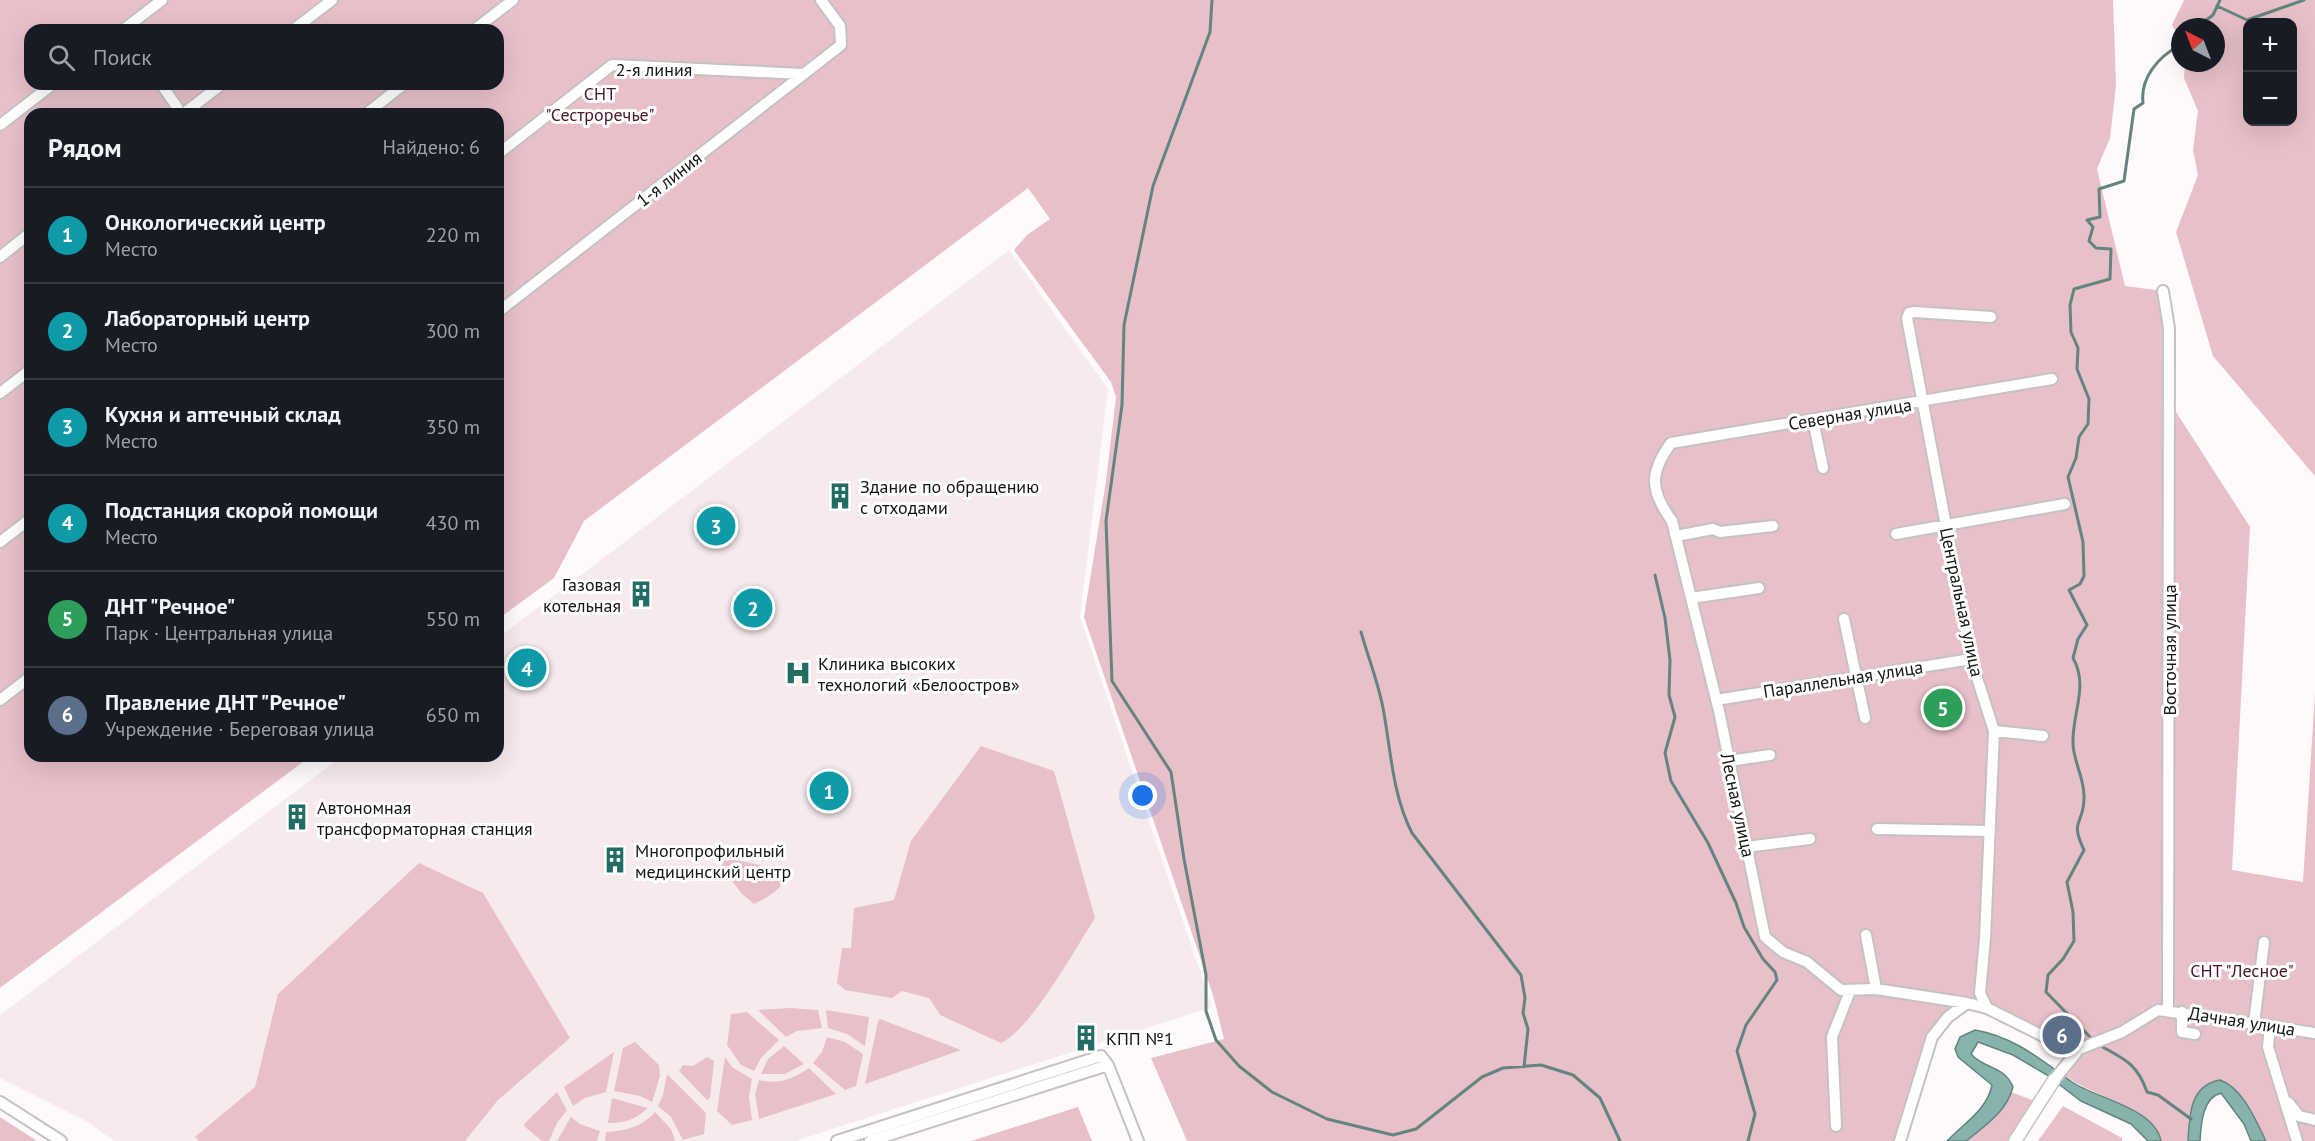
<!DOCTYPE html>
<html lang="ru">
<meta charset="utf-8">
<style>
:root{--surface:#171b24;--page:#20242c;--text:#f1f3f6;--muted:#9ea1a6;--line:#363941;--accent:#0b8043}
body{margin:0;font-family:"PT Sans",sans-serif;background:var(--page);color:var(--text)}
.controls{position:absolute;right:18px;top:18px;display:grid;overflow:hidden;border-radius:12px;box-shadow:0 6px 24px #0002}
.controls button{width:54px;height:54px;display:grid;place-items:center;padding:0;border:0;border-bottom:2px solid var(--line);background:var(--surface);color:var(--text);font:30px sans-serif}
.compass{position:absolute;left:2171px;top:18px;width:54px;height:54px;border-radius:50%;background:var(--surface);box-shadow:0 6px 24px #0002;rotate:318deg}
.you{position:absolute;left:1143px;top:796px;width:21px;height:21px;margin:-15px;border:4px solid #fff;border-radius:50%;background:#1a73e8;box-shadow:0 0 0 9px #1a73e833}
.badge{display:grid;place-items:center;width:39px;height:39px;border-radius:50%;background:var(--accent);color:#fff;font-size:20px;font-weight:700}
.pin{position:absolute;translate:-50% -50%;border:3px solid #fff;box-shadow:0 2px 6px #0006}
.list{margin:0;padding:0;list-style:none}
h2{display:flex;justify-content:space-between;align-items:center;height:78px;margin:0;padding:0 24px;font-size:26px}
h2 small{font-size:20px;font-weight:400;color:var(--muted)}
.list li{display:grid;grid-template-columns:39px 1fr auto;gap:18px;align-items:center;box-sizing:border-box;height:96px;padding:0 24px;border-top:2px solid var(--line)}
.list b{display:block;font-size:22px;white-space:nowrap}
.list p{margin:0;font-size:20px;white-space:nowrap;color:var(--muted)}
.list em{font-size:20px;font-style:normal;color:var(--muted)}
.icon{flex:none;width:33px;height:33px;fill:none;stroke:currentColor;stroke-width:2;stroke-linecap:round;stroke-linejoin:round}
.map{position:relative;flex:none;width:2315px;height:1141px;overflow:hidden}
.search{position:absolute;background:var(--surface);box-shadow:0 6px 24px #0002;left:24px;top:24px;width:480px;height:66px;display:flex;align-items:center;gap:15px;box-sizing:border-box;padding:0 21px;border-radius:18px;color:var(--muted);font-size:22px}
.panel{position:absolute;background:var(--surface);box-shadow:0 6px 24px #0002;left:24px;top:108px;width:480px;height:654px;border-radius:18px}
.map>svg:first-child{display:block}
.built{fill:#f7eaed}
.green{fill:#e8c0c9;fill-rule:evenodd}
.water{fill:#86b4ac;stroke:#64847f;stroke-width:1.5}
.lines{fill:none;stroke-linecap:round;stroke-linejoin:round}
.stream{stroke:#64847f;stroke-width:3}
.minor-casing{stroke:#c6c1c2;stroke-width:14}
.tertiary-casing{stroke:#c6c1c2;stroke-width:15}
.minor{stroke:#fff;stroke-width:10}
.tertiary{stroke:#fff;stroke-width:12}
.labels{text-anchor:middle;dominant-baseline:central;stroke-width:6;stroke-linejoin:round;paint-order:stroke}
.street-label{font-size:18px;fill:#161415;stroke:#fff}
.park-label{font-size:18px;fill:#4a1628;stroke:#fff}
.poi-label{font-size:18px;fill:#161415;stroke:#fff;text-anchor:start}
</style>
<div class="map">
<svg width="2315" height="1141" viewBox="0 0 2315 1141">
<rect width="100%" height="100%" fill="#fef9fa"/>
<path class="built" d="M1009 250 1108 389 1080 617 1212 1007 795 1141H114L88 1122 0 1078V1015L342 756H498V638Z"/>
<path class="green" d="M0 0H2113L2116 85 2110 138 2097 169 2125 286 2156 290 2164 294 2169 401 2250 527 2232 870 2303 882 2315 694V1141H2266L2235 1091 2201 1089C2189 1103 2187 1123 2188 1141H2161C2154 1107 2086 1095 2062 1073L2082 1049 1970 1004 1932 1037 1900 1141H1187L1151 1058 1224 1039 1213 995 1084 617 1106 481 1116 397 1111 382 1014 250 1027 235 1050 219 1028 188 584 521 554 578 498 619V114H30V756H311L0 988ZM30 30H498V84H30Z
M2184 0H2315V476L2213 356 2176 232 2198 175 2193 150 2198 111 2184 78 2185 63H2216V27H2180V38L2172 25ZM2248 22H2292V122H2248Z
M981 746 1054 771 1095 918C1075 949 1032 1028 1001 1043L940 1015 929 998 902 991 892 998 845 990 837 983 842 948H851L854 908 894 900 911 841Z
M734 860C772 866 811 876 754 904L742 894 721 867 724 861Z
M419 863 483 893 570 1038 498 1100 465 1141H199L195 1137 255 1087 278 994Z
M790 1008 818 1010 822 1028 797 1031 786 1037 758 1010Z
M826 1010 869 1017 865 1046 847 1034 828 1028Z
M747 1012 779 1040 761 1058 754 1071 741 1065 727 1045 731 1014Z
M880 1019 961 1050 865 1084 878 1021Z
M827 1037 845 1042 863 1054 856 1086 845 1090 813 1063 822 1052Z
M635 1042 659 1065 660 1076 652 1102 640 1096 614 1091 623 1048Z
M784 1046 804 1064 785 1074H761L768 1059Z
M614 1052 606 1092 585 1098 573 1106 564 1087Z
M707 1057 714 1061 710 1098 707 1100 679 1071 683 1065 693 1066Z
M725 1057 732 1067 752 1079 749 1096 752 1120 732 1125 717 1111Z
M809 1068 836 1094 759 1119 755 1094 759 1080C778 1085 793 1079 809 1068Z
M667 1074 706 1113 704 1134 683 1140 671 1117 658 1106 663 1095Z
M557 1092 567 1110 557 1123 549 1141H542L524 1126 525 1123Z
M2011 1092 2035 1101 2008 1141H1966L2003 1108Z
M612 1098 648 1108C635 1120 625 1123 608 1123Z
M2063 1106 2122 1138V1141H2038Z
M1078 1107 1092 1141H971Z
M655 1112 671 1129 675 1141H605L606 1132C625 1131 642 1127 655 1112Z
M0 1117 34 1139 37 1141H0Z
M571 1117 580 1124 600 1131 597 1141H557Z"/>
<path class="water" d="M1975 1030C2015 1037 2041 1060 2072 1082 2095 1098 2155 1108 2161 1141H2148L2131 1124 2081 1101 2047 1075 2013 1055 1978 1042 1971 1054C1984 1069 2005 1066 2013 1087 2007 1111 1985 1126 1966 1141H1947C1964 1123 1987 1110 1992 1085L1958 1057 1955 1049 1960 1037Z
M2220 1080C2243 1088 2256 1121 2266 1141H2251L2244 1124 2221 1093C2202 1098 2201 1125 2200 1141H2188C2189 1116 2190 1085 2220 1080Z"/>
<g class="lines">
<path class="stream" d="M1212 0 1210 32 1153 186 1124 325 1122 405 1106 521 1112 681 1171 772 1184 859 1206 975V1011L1216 1040 1239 1066 1272 1092 1327 1119 1393 1135 1416 1129 1482 1077 1503 1068 1541 1065 1573 1075 1600 1098 1620 1141
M2217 6 2247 20 2304 0
M2197 27 2213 15 2220 0
M1655 575 1665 618 1670 660 1669 695 1675 717 1665 753 1671 781 1708 843 1736 903 1744 927 1763 959 1775 972 1777 980 1746 1025 1737 1051 1755 1114 1748 1141
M1361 632C1368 657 1378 682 1383 708 1391 750 1392 794 1412 833L1521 975 1525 998 1523 1013 1528 1029 1524 1067
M2094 1041 2046 992 2048 975 2063 959 2074 941 2073 912 2067 882 2084 850C2069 819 2084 825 2084 798 2085 779 2073 761 2073 743 2072 713 2089 686 2073 658L2078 639 2087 625 2069 590 2080 584 2084 576 2083 542 2068 477 2076 458 2079 437 2088 424 2089 399 2077 369 2078 348 2071 332 2070 305 2074 289 2110 279 2111 249 2096 248 2089 241 2093 227 2087 220 2100 217 2099 189 2124 181 2134 109 2143 103C2140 78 2158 57 2180 45
M2099 1045C2124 1059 2137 1063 2147 1092L2158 1095 2191 1119"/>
<g class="minor-casing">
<path id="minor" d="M123 30 162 0
M293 30 332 0
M474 30 513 0
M161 84 177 107 179 114
M183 114 222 84
M366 114 404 84
M0 125 53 84
M498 154 612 65 804 74
M0 257 30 233
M2163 291 2169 328 2168 1010
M498 312 841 45 840 26 821 0
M0 393 30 370
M1813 420 1823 468
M1896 534 2065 504
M1676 536 1713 529 1720 532 1773 526
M0 542 30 519
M1691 598 1759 588
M1844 619 1865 718
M0 700 30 677
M1716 700 1971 659
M1994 731 2043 736
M1729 761 1770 755
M1877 829 1990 831
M1746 847 1810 839
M1866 935 1876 989
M1967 1003 1876 989 1841 990 1807 962 1783 952 1765 937 1719 711 1672 521C1650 491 1649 473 1671 443L2052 379
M1987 1008 1980 993 1985 938 1994 731 1971 659 1907 318 1909 313 1914 312 1991 317
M2182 1012V1032L2195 1034
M2254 1024 2264 942
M2270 1026 2268 1047 2297 1141
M2054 1080 2079 1049 2122 1032 2158 1010 2315 1033
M0 1102 61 1141
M2289 1103 2299 1116 2315 1120
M1836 1126 1832 1037 1850 991
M837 1141 1101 1056 1108 1065 1138 1141
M870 1141 1108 1065
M1900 1141 1932 1037 1948 1017 1967 1003 1987 1008 2065 1047 2079 1049"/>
</g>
<g class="tertiary-casing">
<path id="tertiary" d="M2015 1141 2054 1080"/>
</g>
<use href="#minor" class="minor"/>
<use href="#tertiary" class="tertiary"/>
</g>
<defs>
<g id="building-bare" transform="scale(2.07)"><path d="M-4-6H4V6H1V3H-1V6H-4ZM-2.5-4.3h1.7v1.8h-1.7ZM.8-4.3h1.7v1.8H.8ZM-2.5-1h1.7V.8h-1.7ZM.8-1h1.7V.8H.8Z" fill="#236c63" stroke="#fff" stroke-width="2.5" paint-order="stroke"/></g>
<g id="hospital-bare" transform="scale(2.07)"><path d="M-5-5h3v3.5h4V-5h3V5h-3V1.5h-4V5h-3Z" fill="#236c63" stroke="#fff" stroke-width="2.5" paint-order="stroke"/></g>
</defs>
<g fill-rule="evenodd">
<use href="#building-bare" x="840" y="496"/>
<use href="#building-bare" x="641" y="594"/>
<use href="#hospital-bare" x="798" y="673"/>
<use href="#building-bare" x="297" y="817"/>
<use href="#building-bare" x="615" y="860"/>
<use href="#building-bare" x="1086" y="1038"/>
</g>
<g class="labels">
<g class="street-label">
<text x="654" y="69">2-я линия</text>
<text transform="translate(669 179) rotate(-38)">1-я линия</text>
<text transform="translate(1850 414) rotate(-9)">Северная улица</text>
<text transform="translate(1962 602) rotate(78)">Центральная улица</text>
<text transform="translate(2169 650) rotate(-90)">Восточная улица</text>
<text transform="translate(1843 679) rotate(-9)">Параллельная улица</text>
<text transform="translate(1738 805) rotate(78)">Лесная улица</text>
<text transform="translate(2242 1021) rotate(9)">Дачная улица</text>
</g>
<g class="park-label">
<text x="600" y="93">СНТ<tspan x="600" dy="21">"Сестроречье"</tspan></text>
<text x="2242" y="970">СНТ "Лесное"</text>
</g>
<g class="poi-label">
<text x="860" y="486">Здание по обращению<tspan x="860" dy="21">с отходами</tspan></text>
<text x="621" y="584" text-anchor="end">Газовая<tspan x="621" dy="21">котельная</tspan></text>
<text x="818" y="663">Клиника высоких<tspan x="818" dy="21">технологий «Белоостров»</tspan></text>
<text x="317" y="807">Автономная<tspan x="317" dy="21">трансформаторная станция</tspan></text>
<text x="635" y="850">Многопрофильный<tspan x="635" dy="21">медицинский центр</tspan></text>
<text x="1106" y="1038">КПП №1</text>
</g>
</g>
</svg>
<div class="controls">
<button>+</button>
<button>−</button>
</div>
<svg class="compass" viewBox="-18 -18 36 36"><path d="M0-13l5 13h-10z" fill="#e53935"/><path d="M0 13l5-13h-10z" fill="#9ea1a6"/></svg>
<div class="you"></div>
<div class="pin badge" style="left:829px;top:791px;background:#0f9aa8">1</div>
<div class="pin badge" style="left:753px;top:608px;background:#0f9aa8">2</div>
<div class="pin badge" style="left:716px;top:526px;background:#0f9aa8">3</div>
<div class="pin badge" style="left:527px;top:668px;background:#0f9aa8">4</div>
<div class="pin badge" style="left:1943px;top:708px;background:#2e9e5b">5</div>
<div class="pin badge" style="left:2062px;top:1035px;background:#5c6f8a">6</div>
<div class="search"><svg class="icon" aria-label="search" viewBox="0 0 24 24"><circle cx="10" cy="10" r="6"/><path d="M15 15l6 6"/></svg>Поиск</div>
<section class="panel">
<h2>Рядом<small>Найдено: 6</small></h2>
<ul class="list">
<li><span class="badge" style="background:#0f9aa8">1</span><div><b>Онкологический центр</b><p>Место</p></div><em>220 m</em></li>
<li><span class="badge" style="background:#0f9aa8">2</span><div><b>Лабораторный центр</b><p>Место</p></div><em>300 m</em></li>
<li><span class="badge" style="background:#0f9aa8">3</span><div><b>Кухня и аптечный склад</b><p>Место</p></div><em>350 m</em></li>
<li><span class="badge" style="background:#0f9aa8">4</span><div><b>Подстанция скорой помощи</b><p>Место</p></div><em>430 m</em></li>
<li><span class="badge" style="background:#2e9e5b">5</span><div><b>ДНТ &quot;Речное&quot;</b><p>Парк · Центральная улица</p></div><em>550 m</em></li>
<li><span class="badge" style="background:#5c6f8a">6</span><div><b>Правление ДНТ &quot;Речное&quot;</b><p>Учреждение · Береговая улица</p></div><em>650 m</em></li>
</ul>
</section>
</div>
